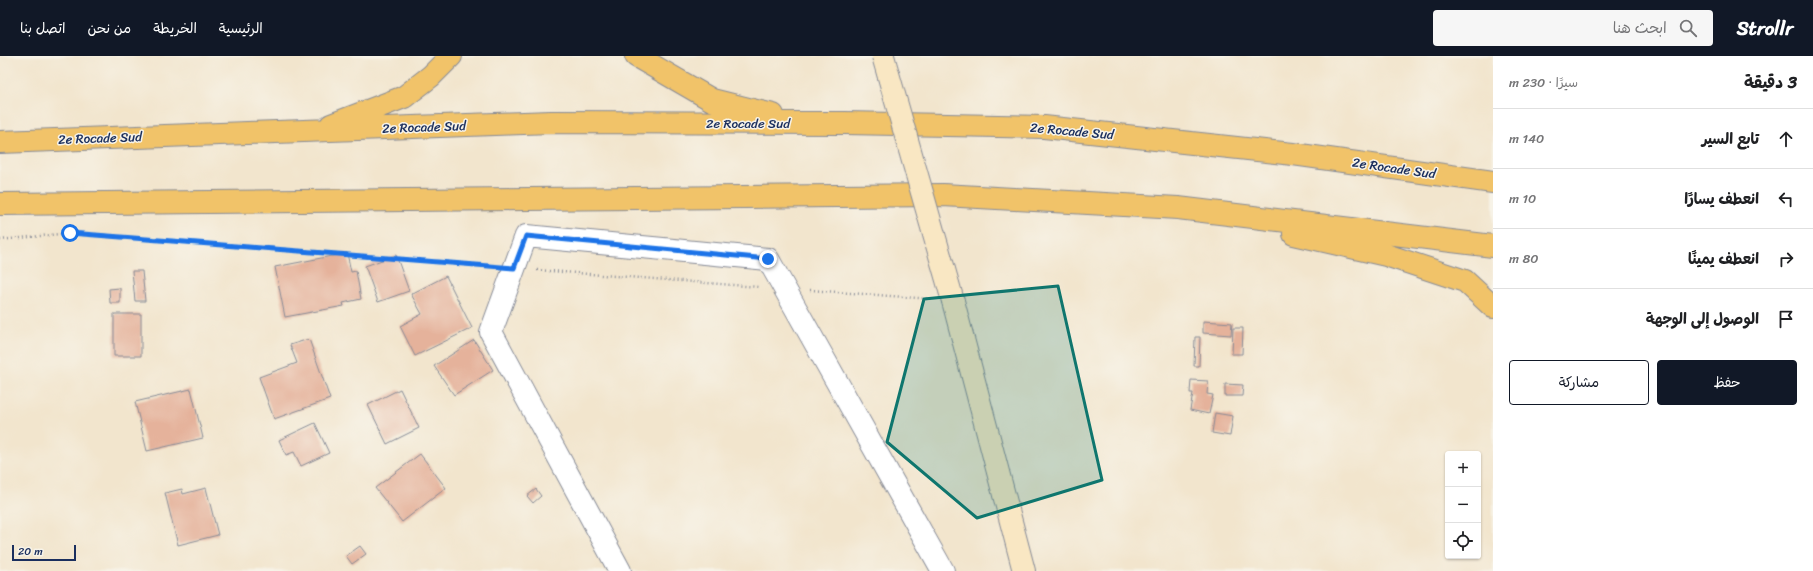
<!DOCTYPE html>
<html lang="ar">
<meta charset="utf-8">
<style>
:root{--surface:#fff;--page:#f6f6f6;--text:#202124;--muted:#757577;--line:#e0e0e0;--accent:#111827}
body{margin:0;font-family:Sriracha,"Playpen Sans Arabic",sans-serif;background:var(--page);color:var(--text);direction:rtl}
.controls{position:absolute;right:12px;bottom:12px;display:grid;overflow:hidden;border-radius:4px;box-shadow:0 1px 3px #0004}
.controls button{width:36px;height:36px;display:grid;place-items:center;padding:0;border:0;border-bottom:1px solid var(--line);background:var(--surface);color:var(--text);font:20px sans-serif}
.scale{position:absolute;left:12px;bottom:10px;width:64px;box-sizing:border-box;padding-left:4px;border:2px solid #1b2f5e;border-top:0;font-size:11px;line-height:14px;white-space:nowrap;color:#1b2f5e;-webkit-text-stroke:3px #f7f3e8;paint-order:stroke}
.stop{position:absolute;width:12px;height:12px;margin:-9px;border:3px solid #1a73e8;border-radius:50%;background:#fff}
.stop.end{background:#1a73e8;border-color:#fff;box-shadow:0 1px 4px #0008}
.list{margin:0;padding:0;list-style:none}
h2{display:flex;justify-content:space-between;align-items:center;height:52px;margin:0;padding:0 16px;font-size:17px}
h2 small{font-size:13px;font-weight:400;color:var(--muted)}
.list li{display:grid;grid-template-columns:26px 1fr auto;gap:12px;align-items:center;box-sizing:border-box;height:60px;padding:0 16px;border-top:1px solid var(--line)}
.list b{display:block;font-size:15px;white-space:nowrap}
.list em{font-size:13px;font-style:normal;color:var(--muted)}
.actions{display:flex;gap:8px;padding:12px 16px}
.actions a{flex:1;padding:9px 0;border:1px solid var(--accent);border-radius:4px;text-align:center;font-size:14px;color:var(--accent)}
.actions .main{background:var(--accent);color:#fff}
.icon{flex:none;width:22px;height:22px;fill:none;stroke:currentColor;stroke-width:2;stroke-linecap:round;stroke-linejoin:round}
.map{position:relative;flex:none;width:1493px;height:515px;overflow:hidden;direction:ltr}
header{display:flex;align-items:center;gap:24px;box-sizing:border-box;height:56px;padding:0 20px;background:var(--accent);color:#fff}
header strong{font-size:19px}
nav{display:flex;gap:22px;margin-inline-start:auto;font-size:14px}
.search{width:280px;height:36px;background:var(--page);display:flex;align-items:center;gap:10px;box-sizing:border-box;padding:0 14px;border-radius:4px;color:var(--muted);font-size:15px}
main{display:flex}
aside{flex:1;background:var(--surface)}
.map>svg:first-child{display:block}
.building{fill:#e5b29b}
.lines{fill:none;stroke-linecap:round;stroke-linejoin:round}
.street-casing{stroke:#868a96;stroke-width:24}
.secondary-casing{stroke:#868a96;stroke-width:24}
.highway-casing{stroke:#868a96;stroke-width:24}
.path{stroke:#868a96;stroke-width:2.5;stroke-dasharray:1 3;stroke-linecap:butt}
.street{stroke:#fff;stroke-width:22}
.secondary{stroke:#f9e7c3;stroke-width:22}
.highway{stroke:#f1c369;stroke-width:22}
.secondary-bridge-casing{stroke:#868a96;stroke-width:24;stroke-linecap:butt}
.secondary-bridge{stroke:#f9e7c3;stroke-width:22}
.route{stroke:#1a73e8;stroke-width:5}
.marked{fill:#0f766e;fill-opacity:0.2;stroke:#0f766e;stroke-width:3;stroke-linejoin:round}
.labels{text-anchor:middle;dominant-baseline:central;stroke-width:3;stroke-linejoin:round;paint-order:stroke}
.street-label{font-size:13px;fill:#1b2f5e;stroke:#f7f3e8}
</style>
<header>
<strong>Strollr</strong>
<div class="search"><svg class="icon" aria-label="search" viewBox="0 0 24 24"><circle cx="10" cy="10" r="6"/><path d="M15 15l6 6"/></svg>ابحث هنا</div>
<nav><a>الرئيسية</a><a>الخريطة</a><a>من نحن</a><a>اتصل بنا</a></nav>
</header>
<main>
<aside>
<h2>3 دقيقة<small>سيرًا · 230 m</small></h2>
<ul class="list">
<li><svg class="icon" aria-label="ahead" viewBox="0 0 24 24"><path d="M12 20V5M6 11l6-6 6 6"/></svg><div><b>تابع السير</b></div><em>140 m</em></li>
<li><svg class="icon" aria-label="left" viewBox="0 0 24 24"><path d="M17 20v-9H6M10 6l-5 5 5 5"/></svg><div><b>انعطف يسارًا</b></div><em>10 m</em></li>
<li><svg class="icon" aria-label="right" viewBox="0 0 24 24"><path d="M7 20v-9h11M14 6l5 5-5 5"/></svg><div><b>انعطف يمينًا</b></div><em>80 m</em></li>
<li><svg class="icon" aria-label="arrive" viewBox="0 0 24 24"><path d="M6 21V4h12l-3 4 3 4H6"/></svg><div><b>الوصول إلى الوجهة</b></div></li>
</ul>
<div class="actions"><a class="main">حفظ</a><a>مشاركة</a></div>
</aside>
<div class="map">
<svg width="1493" height="515" viewBox="0 0 1493 515">
<rect width="100%" height="100%" fill="#f7f3e8"/>
<filter id="ink" filterUnits="userSpaceOnUse"><feTurbulence type="fractalNoise" baseFrequency=".025" numOctaves="2"/><feDisplacementMap in="SourceGraphic" scale="8" xChannelSelector="R" yChannelSelector="G"/><feConvolveMatrix kernelMatrix="1 2 1 2 8 2 1 2 1" color-interpolation-filters="sRGB"/></filter>
<filter id="wash" filterUnits="userSpaceOnUse"><feTurbulence type="fractalNoise" baseFrequency=".012" numOctaves="4" result="noise"/><feDisplacementMap in="SourceGraphic" scale="16" xChannelSelector="R" yChannelSelector="G"/><feGaussianBlur stdDeviation="0.9" result="paint"/><feColorMatrix in="noise" values="0 0 0 0 0 0 0 0 0 0 0 0 0 0 0 0 0 1.4 0 .05"/><feComposite in="paint" operator="in"/></filter>
<g filter="url(#wash)">
<rect width="100%" height="100%" fill="#f2e5cd"/>
<g id="blocks">
<path class="building" d="M347 197 351 216 356 215 361 243 343 247 344 250 285 261 275 211Z
M396 199 409 235 378 246 365 210Z
M132 215H142L145 245H135Z
M446 220 472 272 415 300 400 270 422 258 411 238Z
M120 232V247H110L109 233Z
M114 258H141V300H114Z
M1203 265 1232 267 1231 279 1203 277Z
M1233 272H1243L1242 298H1232Z
M1195 281H1200L1199 310H1194Z
M309 283 330 343 274 363 259 321 297 307 290 289Z
M474 284 493 314 454 339 434 310Z
M1191 324 1208 325 1207 338 1213 339 1209 358 1190 354 1193 337H1190Z
M1225 328 1243 329 1242 340H1225Z
M191 333 203 382 147 395 135 346Z
M400 333 419 372 387 388 368 349Z
M1215 357 1233 360 1230 380 1212 377Z
M315 367 329 397 301 410 294 396 286 399 279 384Z
M420 398 446 432 402 466 375 432Z
M206 432 218 479 178 489 165 437 182 433 183 438Z
M536 433 541 440 533 447 527 440Z
M360 490 366 498 352 508 346 500Z"/>
</g>
</g>
<g filter="url(#ink)">
<use href="#blocks" fill-opacity="0" stroke="#868a96" stroke-width="1"/>
<g class="lines">
<g class="street-casing">
<path id="street" d="M620 515 491 276 526 180 768 203 943 515"/>
</g>
<g class="secondary-casing">
<path id="secondary" d="M953 245 1024 515"/>
</g>
<g class="highway-casing">
<path id="highway" d="M636 0 712 44 773 59
M331 69 404 41 431 20 451 0
M0 86 551 66 845 67 1044 71 1293 98 1493 126
M0 148 943 139 1178 152 1493 190
M1294 178 1386 199 1465 225 1493 251"/>
</g>
<path class="path" d="M0 184 70 177 492 210
M537 214 759 231
M810 234 931 243"/>
<use href="#street" class="street"/>
<use href="#secondary" class="secondary"/>
<use href="#highway" class="highway"/>
<g class="secondary-bridge-casing">
<path id="secondary-bridge" d="M883 0 953 245"/>
</g>
<use href="#secondary-bridge" class="secondary-bridge"/>
</g>
</g>
<g class="lines" filter="url(#ink)">
<path class="route" d="M70 177 514 212 526 180 768 203"/>
</g>
<path class="marked" d="M1058 230 1102 424 977 462 887 386 924 243Z"/>
<g class="labels">
<g class="street-label">
<text x="748" y="67">2e Rocade Sud</text>
<text transform="translate(424 71) rotate(-2)">2e Rocade Sud</text>
<text transform="translate(1072 75) rotate(5)">2e Rocade Sud</text>
<text transform="translate(100 82) rotate(-2)">2e Rocade Sud</text>
<text transform="translate(1394 112) rotate(8)">2e Rocade Sud</text>
</g>
</g>
</svg>
<div class="controls">
<button>+</button>
<button>−</button>
<button><svg class="icon" aria-label="locate" viewBox="0 0 24 24"><circle cx="12" cy="12" r="6"/><path d="M12 2v4M12 18v4M2 12h4M18 12h4"/></svg></button>
</div>
<div class="scale">20 m</div>
<div class="stop" style="left:70px;top:177px"></div>
<div class="stop end" style="left:768px;top:203px"></div>
</div>
</main>
